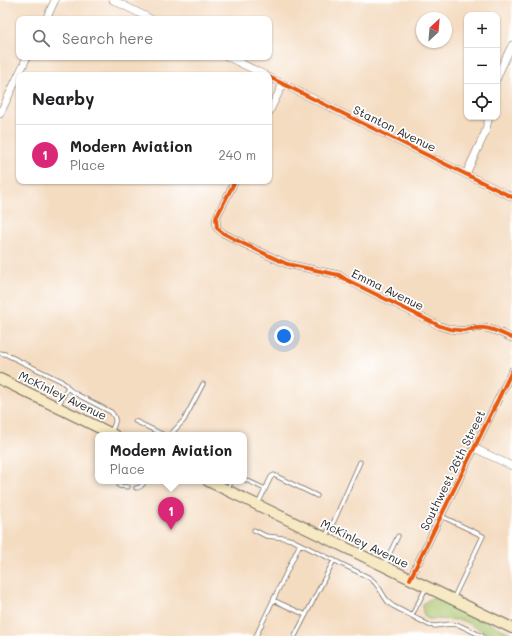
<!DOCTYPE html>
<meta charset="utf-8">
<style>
:root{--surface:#fff;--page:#f2f2f2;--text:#202124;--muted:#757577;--line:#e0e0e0;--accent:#db2777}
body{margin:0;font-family:Mali,sans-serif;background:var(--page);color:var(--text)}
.controls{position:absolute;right:12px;top:12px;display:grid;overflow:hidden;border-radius:8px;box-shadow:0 1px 3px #0004}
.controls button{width:36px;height:36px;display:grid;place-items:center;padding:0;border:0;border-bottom:1px solid var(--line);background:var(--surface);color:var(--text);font:20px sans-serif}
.compass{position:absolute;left:416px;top:12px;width:36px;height:36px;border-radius:50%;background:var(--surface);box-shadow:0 1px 3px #0004;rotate:26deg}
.you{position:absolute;left:284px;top:336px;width:14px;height:14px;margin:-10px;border:3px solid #fff;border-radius:50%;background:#1a73e8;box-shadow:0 0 0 6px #1a73e833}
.badge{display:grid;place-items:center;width:26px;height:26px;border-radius:50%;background:var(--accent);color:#fff;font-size:13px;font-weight:700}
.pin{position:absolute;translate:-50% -33px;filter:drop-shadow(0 1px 2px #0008)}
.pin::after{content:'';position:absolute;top:21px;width:14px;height:12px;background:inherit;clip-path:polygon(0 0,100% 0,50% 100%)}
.popup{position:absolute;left:95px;top:432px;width:152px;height:52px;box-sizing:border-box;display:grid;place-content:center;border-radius:8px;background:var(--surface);filter:drop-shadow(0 1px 3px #0005);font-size:13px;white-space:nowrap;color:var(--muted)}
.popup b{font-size:15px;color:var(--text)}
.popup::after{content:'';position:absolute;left:50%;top:100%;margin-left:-8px;border:8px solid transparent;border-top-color:var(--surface)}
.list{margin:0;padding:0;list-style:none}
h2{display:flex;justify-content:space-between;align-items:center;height:52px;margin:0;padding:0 16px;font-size:17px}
h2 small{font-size:13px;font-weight:400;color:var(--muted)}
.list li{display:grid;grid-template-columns:26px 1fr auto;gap:12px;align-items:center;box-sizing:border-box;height:60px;padding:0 16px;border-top:1px solid var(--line)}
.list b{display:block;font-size:15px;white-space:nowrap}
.list p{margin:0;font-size:13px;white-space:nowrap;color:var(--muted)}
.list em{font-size:13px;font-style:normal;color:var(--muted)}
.icon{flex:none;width:22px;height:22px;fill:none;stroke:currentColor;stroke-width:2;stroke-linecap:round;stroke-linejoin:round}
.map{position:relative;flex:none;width:512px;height:636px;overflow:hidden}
.search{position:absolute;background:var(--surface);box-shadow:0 1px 3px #0004;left:16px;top:16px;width:256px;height:44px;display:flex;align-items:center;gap:10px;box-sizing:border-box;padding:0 14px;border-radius:8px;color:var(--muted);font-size:15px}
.panel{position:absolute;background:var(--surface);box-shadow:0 1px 3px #0004;left:16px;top:72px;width:256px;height:112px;border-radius:8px}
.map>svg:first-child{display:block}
.green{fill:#a9c268;stroke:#6a764a}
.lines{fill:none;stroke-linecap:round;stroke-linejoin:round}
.service-casing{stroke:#716960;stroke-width:5}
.minor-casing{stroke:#716960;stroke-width:8}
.secondary-casing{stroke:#716960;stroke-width:12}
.service{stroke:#fff;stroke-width:3.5}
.minor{stroke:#fff;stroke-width:7}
.secondary{stroke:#f7e9c3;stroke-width:10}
.cycleway-casing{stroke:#fff;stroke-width:6}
.cycleway{stroke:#e8590c;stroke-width:4}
.labels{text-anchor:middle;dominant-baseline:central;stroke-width:3.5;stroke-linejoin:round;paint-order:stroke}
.street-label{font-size:12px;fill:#2b2b2b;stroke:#fff}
</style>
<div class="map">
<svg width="512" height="636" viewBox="0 0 512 636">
<rect width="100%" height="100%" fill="#fff"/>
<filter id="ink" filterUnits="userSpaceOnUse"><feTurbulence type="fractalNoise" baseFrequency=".025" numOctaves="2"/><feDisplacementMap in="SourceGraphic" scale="8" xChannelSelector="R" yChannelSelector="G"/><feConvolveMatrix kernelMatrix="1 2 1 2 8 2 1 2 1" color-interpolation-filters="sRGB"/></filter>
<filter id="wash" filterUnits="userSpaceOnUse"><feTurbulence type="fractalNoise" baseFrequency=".012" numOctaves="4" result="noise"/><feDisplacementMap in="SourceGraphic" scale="16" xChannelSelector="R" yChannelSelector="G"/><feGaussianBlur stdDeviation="0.9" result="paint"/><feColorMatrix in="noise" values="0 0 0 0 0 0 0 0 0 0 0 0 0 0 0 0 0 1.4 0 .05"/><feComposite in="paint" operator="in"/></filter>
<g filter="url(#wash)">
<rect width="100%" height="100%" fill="#f4dcc1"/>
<path class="green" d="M435 598 440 599 512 634V636H493L461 620 428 619C418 611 422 599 435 598Z"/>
</g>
<g filter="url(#ink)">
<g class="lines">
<g class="service-casing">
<path id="service" d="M0 353 5 354 61 381 66 385 70 390 76 394 111 412C118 420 115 423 111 432
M58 406 68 387
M135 421 164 435
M170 435 184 420 203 384
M244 479 265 489
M119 486 128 487
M136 488C140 488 143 485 145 481
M227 489 232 481
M258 504 271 477 274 475 317 496
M441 516 483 536 453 599
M254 530 266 536 284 538 292 540 368 577C379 583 381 594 389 603L393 606 429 625 435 626 450 624 459 625 482 636
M325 537 334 521 360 462
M384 565 398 536
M273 600 306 615
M412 615 426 588
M256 636 300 544
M295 636 334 560"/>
</g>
<g class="minor-casing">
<path id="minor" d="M113 0 151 19
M46 19 55 0
M228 57 265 75
M269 77 512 197
M497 78 501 68 512 45
M269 112 283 84
M0 114 27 57
M466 174 485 133 489 117
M235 181 216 218 217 228 223 233 244 244 287 264 339 275 345 279 440 326C448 329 456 331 465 330 472 329 478 327 485 328 494 329 503 334 512 338
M474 448 512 466
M410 579 512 371"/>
</g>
<g class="secondary-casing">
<path id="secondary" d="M0 379 114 435
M208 481 512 628"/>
</g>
<use href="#service" class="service"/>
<use href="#minor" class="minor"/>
<use href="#secondary" class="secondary"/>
<g class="cycleway-casing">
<path id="cycleway" d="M269 77 512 197
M235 181 216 218 217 228 223 233 244 244 287 264 339 275 345 279 440 326C448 329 456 331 465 330 472 329 478 327 485 328 494 329 503 334 512 338
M410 579 512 371"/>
</g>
<use href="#cycleway" class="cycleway"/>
</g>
</g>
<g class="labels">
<g class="street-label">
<text transform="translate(395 128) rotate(26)">Stanton Avenue</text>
<text transform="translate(388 289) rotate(26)">Emma Avenue</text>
<text transform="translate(63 395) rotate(26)">McKinley Avenue</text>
<text transform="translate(452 470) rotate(-64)">Southwest 26th Street</text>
<text transform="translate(365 543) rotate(26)">McKinley Avenue</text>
</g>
</g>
</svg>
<div class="controls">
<button>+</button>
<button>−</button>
<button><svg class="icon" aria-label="locate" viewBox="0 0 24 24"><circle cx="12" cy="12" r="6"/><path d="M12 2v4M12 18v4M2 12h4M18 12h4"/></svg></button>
</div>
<svg class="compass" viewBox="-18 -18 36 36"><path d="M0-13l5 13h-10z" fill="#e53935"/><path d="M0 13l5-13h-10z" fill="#757577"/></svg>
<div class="you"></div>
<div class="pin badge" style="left:171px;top:530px">1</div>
<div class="popup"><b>Modern Aviation</b>Place</div>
<div class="search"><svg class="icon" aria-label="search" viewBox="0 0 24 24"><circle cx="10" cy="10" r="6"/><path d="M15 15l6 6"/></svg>Search here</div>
<section class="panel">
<h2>Nearby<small></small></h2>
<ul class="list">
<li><span class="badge">1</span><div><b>Modern Aviation</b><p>Place</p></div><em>240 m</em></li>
</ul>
</section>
</div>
